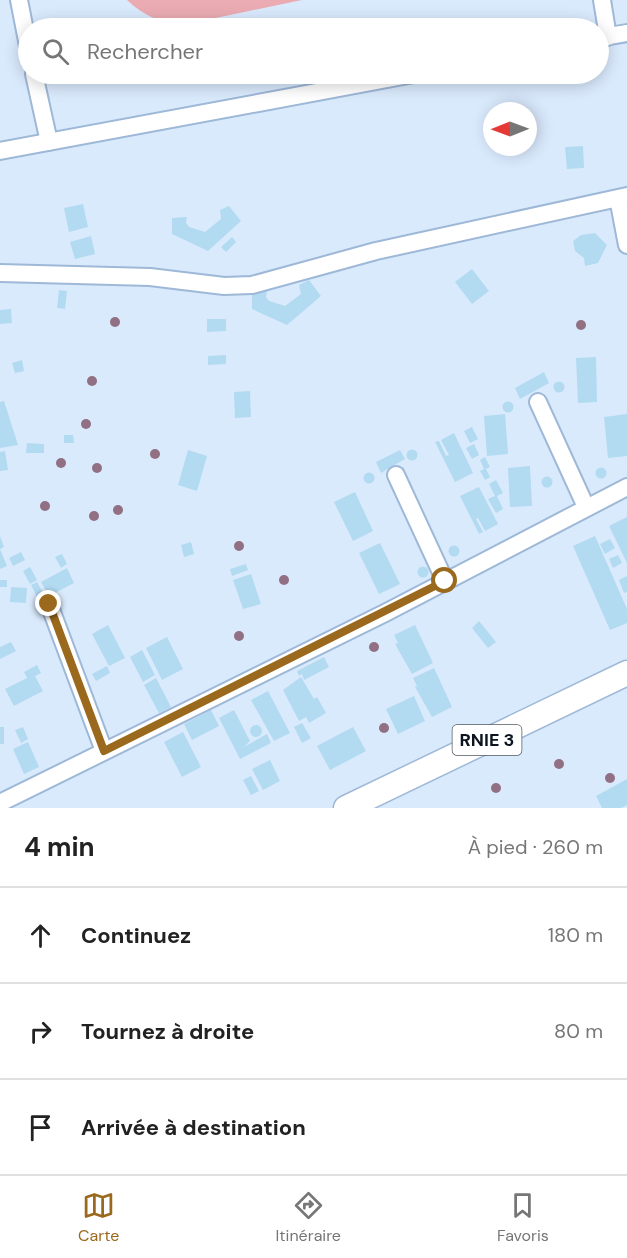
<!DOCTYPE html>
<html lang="fr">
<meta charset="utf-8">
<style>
:root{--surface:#fff;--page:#f6f6f6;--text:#222;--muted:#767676;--line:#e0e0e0;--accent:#9b691d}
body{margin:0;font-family:"DM Sans",sans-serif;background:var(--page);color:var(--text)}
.compass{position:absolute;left:483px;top:102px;width:54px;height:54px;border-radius:50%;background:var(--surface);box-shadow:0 3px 15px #0003;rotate:269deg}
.stop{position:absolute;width:18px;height:18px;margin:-14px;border:4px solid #9b691d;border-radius:50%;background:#fff}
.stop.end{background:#9b691d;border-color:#fff;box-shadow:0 2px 6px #0008}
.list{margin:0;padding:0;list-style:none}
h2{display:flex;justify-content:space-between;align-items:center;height:78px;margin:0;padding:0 24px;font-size:26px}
h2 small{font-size:20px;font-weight:400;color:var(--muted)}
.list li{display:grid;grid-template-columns:39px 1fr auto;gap:18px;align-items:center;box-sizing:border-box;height:96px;padding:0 24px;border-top:2px solid var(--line)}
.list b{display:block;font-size:22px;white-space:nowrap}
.list em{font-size:20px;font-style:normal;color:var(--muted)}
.icon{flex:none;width:33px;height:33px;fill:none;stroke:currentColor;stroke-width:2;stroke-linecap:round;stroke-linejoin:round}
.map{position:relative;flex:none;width:627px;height:808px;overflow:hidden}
.search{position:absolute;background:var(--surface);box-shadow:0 3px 15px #0003;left:18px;right:18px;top:18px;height:66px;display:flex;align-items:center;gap:15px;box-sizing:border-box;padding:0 21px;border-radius:33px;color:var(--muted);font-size:22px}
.sheet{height:366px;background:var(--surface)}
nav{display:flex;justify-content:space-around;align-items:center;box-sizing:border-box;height:84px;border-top:2px solid var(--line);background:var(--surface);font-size:16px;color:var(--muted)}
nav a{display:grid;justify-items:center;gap:3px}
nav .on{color:var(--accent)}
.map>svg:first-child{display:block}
.green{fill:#eaacb2}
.building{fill:#b2daf0}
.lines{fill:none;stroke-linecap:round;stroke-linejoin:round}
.minor-casing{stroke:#9eb8d7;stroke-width:20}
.highway-casing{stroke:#9eb8d7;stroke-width:27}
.minor{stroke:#fff;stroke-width:16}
.highway{stroke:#fff;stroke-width:24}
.tree{fill:#907082}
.route{stroke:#9b691d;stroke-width:8}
.labels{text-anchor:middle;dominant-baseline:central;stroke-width:4.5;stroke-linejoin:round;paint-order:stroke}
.shield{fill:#fff;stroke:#545a62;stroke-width:1.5}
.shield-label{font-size:18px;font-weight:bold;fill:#0b141f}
</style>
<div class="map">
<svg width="627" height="808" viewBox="0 0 627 808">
<rect width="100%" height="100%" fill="#daeafd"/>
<path class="green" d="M127 0H302L187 24C163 25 144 16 127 0Z"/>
<path class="building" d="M583 146 584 168 567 169 565 147Z
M83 204 88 227 69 232 64 208Z
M229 206 241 221 208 251 172 234V218L187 217 186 223 189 227 205 232 221 219 220 210Z
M595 233 607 245 598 263 585 266 584 258 575 251 573 241 581 235Z
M91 236 95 254 75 259 70 242Z
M232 237 236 242 226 252 221 247Z
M472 269 489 291 472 304 455 282Z
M309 280 321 296 287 325 252 309V293L267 291 266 297 269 301 285 306 301 294 299 285Z
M59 290 67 291 65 309 57 308Z
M11 309 12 323 0 324V310Z
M207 319H226V331L207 332Z
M226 355V364L208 365V356Z
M596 357 597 402 578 403 576 358Z
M22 360 24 371 15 373 12 363Z
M544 372 549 383 520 399 515 388Z
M553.5 387a5.5 5.5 0 1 1 11 0a5.5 5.5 0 1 1-11 0Z
M250 391 251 417 235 418 234 392Z
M4 401 18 445 0 448V402Z
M502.5 407a5.5 5.5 0 1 1 11 0a5.5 5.5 0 1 1-11 0Z
M505 414 508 454 487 456 484 416Z
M627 414V456L608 458 604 417Z
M472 427 478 439 470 443 464 431Z
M454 433 473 473 455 482 435 442 439 441 446 456 449 455 441 440Z
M64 435H73L74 443H64Z
M27 443 44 444V453H26Z
M474 444 479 455 472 459 466 448Z
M406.5 455a5.5 5.5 0 1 1 11 0a5.5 5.5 0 1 1-11 0Z
M188 450 207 456 197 491 178 485Z
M400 450 405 459 381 473 376 462Z
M5 451 8 470 0 471V452Z
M485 457 490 467 486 469 490 477 485 480 480 471 484 469 480 460Z
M530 466 532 506 510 507 508 468Z
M595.5 473a5.5 5.5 0 1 1 11 0a5.5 5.5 0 1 1-11 0Z
M363.5 478a5.5 5.5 0 1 1 11 0a5.5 5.5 0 1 1-11 0Z
M541.5 482a5.5 5.5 0 1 1 11 0a5.5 5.5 0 1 1-11 0Z
M496 480 503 493 497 496 503 509 496 513 488 499 495 496 489 484Z
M479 487 498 524 485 531 478 518 476 519 483 532 479 534 460 496Z
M355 492 373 531 353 541 334 502Z
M627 517V563L609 526Z
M0 536 4 547 0 549 7 566 0 569Z
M595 536 627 609V623L610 630 573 546Z
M610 539 615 548 605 554 600 544Z
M191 542 194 554 184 557 181 545Z
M380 543 400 584 379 594 359 553Z
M448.5 551a5.5 5.5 0 1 1 11 0a5.5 5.5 0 1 1-11 0Z
M21 552 25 560 13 566 9 558Z
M62 554 67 564 61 568 55 557Z
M618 555 622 563 613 568 609 559Z
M246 564 248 570 232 576 230 569Z
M417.5 572a5.5 5.5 0 1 1 11 0a5.5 5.5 0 1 1-11 0Z
M30 567 37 580 30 584 23 571Z
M67 568 74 583 49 596 41 582Z
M251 574 261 604 243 609 233 580Z
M627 576V592L624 593 619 580Z
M0 580H7V587H0Z
M37 582 43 593 37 597 31 585Z
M11 587 27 588 26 603 10 602Z
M479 621 496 642 488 648 472 628Z
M108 625 125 658 109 666 92 634Z
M415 625 433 663 412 674 395 644 398 643 394 635Z
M167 637 183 669 162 680 146 648Z
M11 642 16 651 0 659V647Z
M142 650 155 675 143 682 130 657Z
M324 657 329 667 304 680 302 674 299 676 297 671Z
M37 665 41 673 35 676 43 691 14 706 5 689 27 678 24 672Z
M107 666 110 673 96 681 92 674Z
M434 668 452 707 432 717 415 687 417 686 413 678Z
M301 677 314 699 317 697 326 713 309 723 306 717 299 721 283 690Z
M156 678 171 707 159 713 144 685Z
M268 691 290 733 274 741 251 700Z
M414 696 425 721 398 734 386 709Z
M211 710 219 726 192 740 184 724Z
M234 710 250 741 244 747 267 734 271 743 240 759 219 718Z
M302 723 311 738 302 743 294 727Z
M250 731a6 6 0 1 1 12 0a6 6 0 1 1-12 0Z
M0 727H4V744H0Z
M23 727 28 739 21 743 15 730Z
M353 727 366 751 330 770 317 746Z
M183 732 201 767 182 777 164 742Z
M28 742 39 767 24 774 13 749Z
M270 760 280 781 263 790 252 769Z
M251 776 259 791 251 795 243 780Z
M627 779V805L621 808H602L596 796Z"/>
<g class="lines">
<g class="minor-casing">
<path id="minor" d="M19 0 28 46
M602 0 608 37
M598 38 627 33
M34 74 49 142
M0 151 414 74
M618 198 627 245
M0 273 150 277 224 286 252 285 376 251 627 196
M538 402 586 507
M396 475 445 581
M49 604 104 751
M0 803 385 613 627 487"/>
</g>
<g class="highway-casing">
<path id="highway" d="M346 808 627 673"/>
</g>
<use href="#minor" class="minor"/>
<use href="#highway" class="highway"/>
</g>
<g class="tree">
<circle cx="115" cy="322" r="5"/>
<circle cx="581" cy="325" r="5"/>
<circle cx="92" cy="381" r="5"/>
<circle cx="86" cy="424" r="5"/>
<circle cx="155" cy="454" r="5"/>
<circle cx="61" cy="463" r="5"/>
<circle cx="97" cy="468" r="5"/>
<circle cx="45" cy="506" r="5"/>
<circle cx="118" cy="510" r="5"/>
<circle cx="94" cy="516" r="5"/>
<circle cx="239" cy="546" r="5"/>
<circle cx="284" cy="580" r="5"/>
<circle cx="239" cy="636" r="5"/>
<circle cx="374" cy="647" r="5"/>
<circle cx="384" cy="728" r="5"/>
<circle cx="559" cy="764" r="5"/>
<circle cx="610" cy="778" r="5"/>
<circle cx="496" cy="788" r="5"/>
</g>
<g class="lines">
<path class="route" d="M49 604 104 751 445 581"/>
</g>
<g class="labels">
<rect class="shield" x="452.5" y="725" width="69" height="30" rx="4.5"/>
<g class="shield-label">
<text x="487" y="740">RNIE 3</text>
</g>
</g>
</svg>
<svg class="compass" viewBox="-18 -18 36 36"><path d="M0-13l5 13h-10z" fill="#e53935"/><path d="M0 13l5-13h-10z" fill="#767676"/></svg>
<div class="stop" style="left:445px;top:581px"></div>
<div class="stop end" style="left:49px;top:604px"></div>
<div class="search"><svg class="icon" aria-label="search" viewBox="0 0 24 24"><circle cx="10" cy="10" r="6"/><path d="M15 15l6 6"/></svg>Rechercher</div>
</div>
<section class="sheet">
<h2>4 min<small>À pied · 260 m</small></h2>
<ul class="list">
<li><svg class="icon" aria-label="ahead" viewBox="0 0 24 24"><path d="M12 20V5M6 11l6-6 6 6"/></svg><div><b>Continuez</b></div><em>180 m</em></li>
<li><svg class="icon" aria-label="right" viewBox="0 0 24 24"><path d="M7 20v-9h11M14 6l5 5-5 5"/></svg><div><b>Tournez à droite</b></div><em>80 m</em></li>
<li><svg class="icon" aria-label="arrive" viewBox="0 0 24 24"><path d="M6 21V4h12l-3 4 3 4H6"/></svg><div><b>Arrivée à destination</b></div></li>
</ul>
</section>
<nav>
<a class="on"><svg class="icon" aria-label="map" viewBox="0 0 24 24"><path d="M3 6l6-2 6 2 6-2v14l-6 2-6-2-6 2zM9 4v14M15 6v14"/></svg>Carte</a>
<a><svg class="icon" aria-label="directions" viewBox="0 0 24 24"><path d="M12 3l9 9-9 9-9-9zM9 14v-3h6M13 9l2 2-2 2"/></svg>Itinéraire</a>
<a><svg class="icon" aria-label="saved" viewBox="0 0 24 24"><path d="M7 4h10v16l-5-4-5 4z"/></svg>Favoris</a>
</nav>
